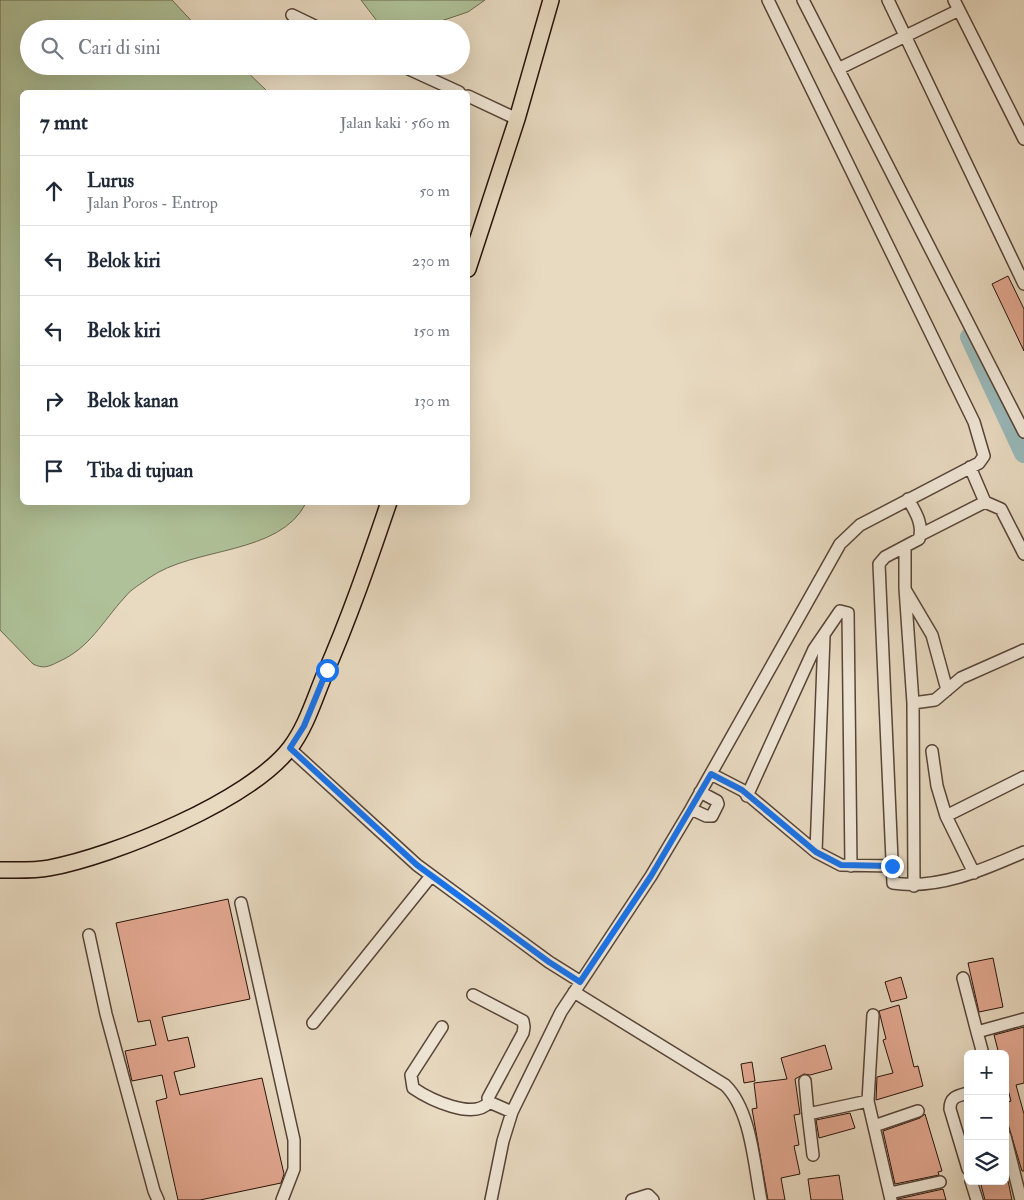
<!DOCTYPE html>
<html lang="id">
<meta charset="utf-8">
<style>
:root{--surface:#fff;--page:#f6f6f7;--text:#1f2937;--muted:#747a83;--line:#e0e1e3}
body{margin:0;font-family:"IM FELL Double Pica",serif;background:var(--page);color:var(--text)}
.controls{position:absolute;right:15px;bottom:15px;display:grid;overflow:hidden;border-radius:8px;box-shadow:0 5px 20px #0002}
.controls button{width:45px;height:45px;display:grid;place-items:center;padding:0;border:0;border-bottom:1px solid var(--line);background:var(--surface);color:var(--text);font:25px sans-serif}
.stop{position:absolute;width:15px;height:15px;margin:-11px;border:4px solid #1a73e8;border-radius:50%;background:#fff}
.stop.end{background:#1a73e8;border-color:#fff;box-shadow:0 1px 5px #0008}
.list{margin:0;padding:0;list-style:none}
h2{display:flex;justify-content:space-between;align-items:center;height:65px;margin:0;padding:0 20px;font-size:21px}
h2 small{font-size:16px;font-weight:400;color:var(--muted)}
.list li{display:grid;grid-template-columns:32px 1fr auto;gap:15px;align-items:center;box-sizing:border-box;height:70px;padding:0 20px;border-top:1px solid var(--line)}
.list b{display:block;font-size:19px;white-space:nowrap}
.list p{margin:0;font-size:16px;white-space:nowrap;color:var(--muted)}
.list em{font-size:16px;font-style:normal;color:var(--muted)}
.icon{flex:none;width:28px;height:28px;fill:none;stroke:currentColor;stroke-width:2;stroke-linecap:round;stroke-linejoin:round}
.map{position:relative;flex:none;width:1024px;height:1200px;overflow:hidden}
.search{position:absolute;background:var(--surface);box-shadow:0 5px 20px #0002;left:20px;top:20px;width:450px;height:55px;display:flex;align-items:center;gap:12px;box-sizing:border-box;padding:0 18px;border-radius:28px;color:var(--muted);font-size:19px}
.panel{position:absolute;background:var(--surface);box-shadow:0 5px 20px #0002;left:20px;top:90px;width:450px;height:415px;border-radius:8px}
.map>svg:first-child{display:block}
.green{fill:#afc198;stroke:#6b6a51}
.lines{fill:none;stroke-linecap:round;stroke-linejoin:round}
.river{stroke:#99b9ba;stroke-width:20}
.building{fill:#e4a992;stroke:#27120a}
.minor-casing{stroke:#574438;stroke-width:14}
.major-casing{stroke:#27120a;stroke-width:18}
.minor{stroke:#f0e7d7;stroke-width:11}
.major{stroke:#e8dac1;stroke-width:15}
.route{stroke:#1a73e8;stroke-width:6}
</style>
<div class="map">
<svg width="1024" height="1200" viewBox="0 0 1024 1200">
<rect width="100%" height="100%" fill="#e8dac1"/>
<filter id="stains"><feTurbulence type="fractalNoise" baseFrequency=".004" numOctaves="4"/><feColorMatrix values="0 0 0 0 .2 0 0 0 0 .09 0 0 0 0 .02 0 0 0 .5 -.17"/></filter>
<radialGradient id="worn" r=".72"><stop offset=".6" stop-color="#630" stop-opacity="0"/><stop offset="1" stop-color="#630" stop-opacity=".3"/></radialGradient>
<path class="green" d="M0 0H172L199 29H29V66H241L268 92H22V502L306 503C279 556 194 546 149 578 141 584 131 589 125 597 102 622 90 648 58 662 48 667 43 669 33 664L0 630Z
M361 0H485L468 12 438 22 428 29H383Z"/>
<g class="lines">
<path class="river" d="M970 337 1024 453"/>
</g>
<path class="building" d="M1008 276 1024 309V351L992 284Z
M228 899 250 999 162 1017 168 1041 188 1037 195 1067 174 1072 180 1095 262 1078 284 1174 281 1183 200 1200H178L156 1101 167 1098 162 1075 132 1081 125 1051 156 1045 150 1020 138 1022 116 923Z
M993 958 1003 1007 979 1012 968 963Z
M901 977 907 998 891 1002 885 982Z
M899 1005 914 1067 918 1066 923 1086 876 1100 877 1077 893 1073 883 1040 886 1039 879 1011Z
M1024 1027V1083L1016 1085 1024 1114V1171H1022L1005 1114V1103L1011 1101 1005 1079V1054H999L994 1035Z
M825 1045 832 1069 810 1075 804 1074 795 1079 800 1114 794 1115 799 1145 794 1146 800 1174 781 1178 785 1200H768L752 1109 757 1108 754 1083 787 1079 781 1058Z
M752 1062 755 1081 744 1083 741 1064Z
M850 1113 855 1128 819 1138 816 1120Z
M925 1114 942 1171 938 1172 939 1175 895 1184 883 1131 920 1118Z
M839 1175 843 1200H811L808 1179Z
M980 1181H1008L1012 1200H985Z
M943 1189 946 1200H898V1199Z"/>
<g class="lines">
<g class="minor-casing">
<path id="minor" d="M803 0 1024 432
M888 0 1024 284
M954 0 1024 139
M292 15 321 29
M402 66 459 92
M838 69 959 10
M468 96 517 119
M970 467 985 502
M908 499C915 511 924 525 919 539L885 557 879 564 893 883C938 890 983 870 1024 852
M920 535 985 502 1001 509 1024 554
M905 547V588L913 703 914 886
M906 591 932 635 947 690
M913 703 935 700 961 678 1024 650
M289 748 417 865 549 962 581 982
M932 751 937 786 946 816 974 873
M711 774 742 790 816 852 841 865 892 866
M747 796 814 649 840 611 848 613 851 866
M691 809 706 816H712L718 804 717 801 700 792
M946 816 1024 777
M816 852 824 636
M241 903 294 1140V1169L282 1200
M89 935 106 1014 154 1191 158 1200
M963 978 977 1032
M574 992 725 1085C751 1110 754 1164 761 1200
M473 995 523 1021 524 1027 523 1033 488 1098 489 1102 512 1112
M873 1015 868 1101 891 1200
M313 1023 431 876
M442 1027 411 1075 413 1088C429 1099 474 1121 489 1102
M983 1054 977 1032 1024 1019
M805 1081 808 1114
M968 1093C957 1096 950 1097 950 1109L968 1169
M874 1126 918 1111
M1005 1136 1021 1200
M813 1155 808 1114 868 1101
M971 1181 977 1200
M890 1193 940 1182
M491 1200 503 1141 512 1112 561 1012 651 876 691 809 840 544 860 525 979 463 984 456 974 422 768 0
M632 1200 648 1195 653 1200"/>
</g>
<g class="major-casing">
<path id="major" d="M468 269 517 119 551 0
M0 870C16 870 33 871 49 868 114 856 249 801 290 748 306 727 314 700 324 676 349 619 369 561 389 502"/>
</g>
<use href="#minor" class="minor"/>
<use href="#major" class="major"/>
</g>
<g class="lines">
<path class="route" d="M327 670 304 726 290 748 417 865 549 962 580 982 651 876 711 774 742 790 816 852 841 865 892 866"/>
</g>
<rect width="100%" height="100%" filter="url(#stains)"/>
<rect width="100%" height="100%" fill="url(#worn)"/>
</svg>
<div class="controls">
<button>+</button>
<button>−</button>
<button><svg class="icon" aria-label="layers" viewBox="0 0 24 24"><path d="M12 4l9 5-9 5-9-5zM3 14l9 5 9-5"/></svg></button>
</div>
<div class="stop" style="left:327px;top:670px"></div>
<div class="stop end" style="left:892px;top:866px"></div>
<div class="search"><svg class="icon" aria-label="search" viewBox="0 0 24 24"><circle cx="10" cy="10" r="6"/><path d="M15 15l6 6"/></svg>Cari di sini</div>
<section class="panel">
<h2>7 mnt<small>Jalan kaki · 560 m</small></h2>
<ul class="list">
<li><svg class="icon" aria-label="ahead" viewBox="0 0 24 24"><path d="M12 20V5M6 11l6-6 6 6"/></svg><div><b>Lurus</b><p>Jalan Poros - Entrop</p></div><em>50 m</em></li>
<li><svg class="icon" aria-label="left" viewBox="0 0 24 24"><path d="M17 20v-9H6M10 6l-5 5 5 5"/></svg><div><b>Belok kiri</b></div><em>230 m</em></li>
<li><svg class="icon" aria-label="left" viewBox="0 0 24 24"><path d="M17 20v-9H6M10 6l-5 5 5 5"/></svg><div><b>Belok kiri</b></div><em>150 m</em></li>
<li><svg class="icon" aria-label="right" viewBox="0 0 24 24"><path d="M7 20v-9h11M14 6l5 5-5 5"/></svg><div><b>Belok kanan</b></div><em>130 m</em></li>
<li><svg class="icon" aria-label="arrive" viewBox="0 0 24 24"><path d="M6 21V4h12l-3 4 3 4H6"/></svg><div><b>Tiba di tujuan</b></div></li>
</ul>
</section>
</div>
